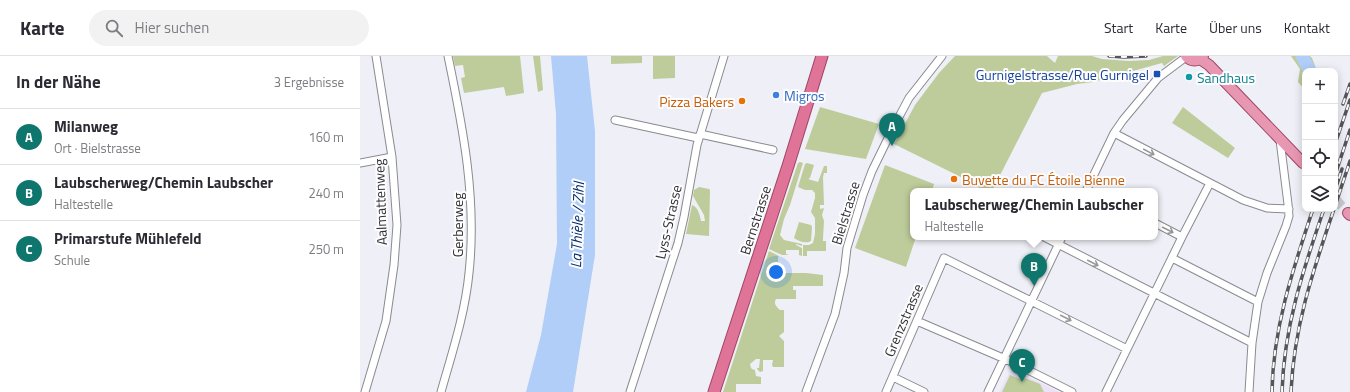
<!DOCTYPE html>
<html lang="de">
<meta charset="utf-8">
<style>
:root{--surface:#fff;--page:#f2f2f3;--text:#2b2b33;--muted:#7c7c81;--line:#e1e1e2;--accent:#0f766e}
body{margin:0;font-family:"Titillium Web",sans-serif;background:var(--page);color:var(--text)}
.controls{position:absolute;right:12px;top:12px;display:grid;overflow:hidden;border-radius:8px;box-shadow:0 2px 10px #0003}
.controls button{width:36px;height:36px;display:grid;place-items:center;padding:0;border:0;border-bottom:1px solid var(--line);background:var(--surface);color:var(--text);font:20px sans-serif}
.you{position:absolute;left:416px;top:216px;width:14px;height:14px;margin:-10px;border:3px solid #fff;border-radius:50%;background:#1a73e8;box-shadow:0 0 0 6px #1a73e833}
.badge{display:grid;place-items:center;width:26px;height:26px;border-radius:50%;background:var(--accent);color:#fff;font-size:13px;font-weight:700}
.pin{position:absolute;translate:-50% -33px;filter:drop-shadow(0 1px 2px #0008)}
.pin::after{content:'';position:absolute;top:21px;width:14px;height:12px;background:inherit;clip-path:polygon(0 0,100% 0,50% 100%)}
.popup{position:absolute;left:550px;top:132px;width:248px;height:52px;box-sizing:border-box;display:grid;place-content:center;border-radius:8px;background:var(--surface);filter:drop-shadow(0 1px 3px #0005);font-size:13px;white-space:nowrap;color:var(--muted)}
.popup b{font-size:15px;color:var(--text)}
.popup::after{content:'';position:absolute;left:50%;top:100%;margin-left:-8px;border:8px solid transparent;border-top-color:var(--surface)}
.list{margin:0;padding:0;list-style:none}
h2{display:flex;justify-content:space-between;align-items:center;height:52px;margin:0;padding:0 16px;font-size:17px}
h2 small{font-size:13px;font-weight:400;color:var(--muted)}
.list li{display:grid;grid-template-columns:26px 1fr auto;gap:12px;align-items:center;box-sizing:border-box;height:56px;padding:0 16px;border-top:1px solid var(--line)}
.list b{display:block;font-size:15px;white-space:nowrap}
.list p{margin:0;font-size:13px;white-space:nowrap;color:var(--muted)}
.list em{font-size:13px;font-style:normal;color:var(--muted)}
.icon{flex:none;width:22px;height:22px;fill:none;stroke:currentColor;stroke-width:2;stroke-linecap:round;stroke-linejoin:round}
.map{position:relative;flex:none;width:990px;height:336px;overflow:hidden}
header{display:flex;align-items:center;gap:24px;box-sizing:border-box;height:56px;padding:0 20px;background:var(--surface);border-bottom:1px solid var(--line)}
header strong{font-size:19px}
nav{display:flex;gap:22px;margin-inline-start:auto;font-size:14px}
.search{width:280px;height:36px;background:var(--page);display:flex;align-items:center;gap:10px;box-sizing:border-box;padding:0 14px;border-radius:22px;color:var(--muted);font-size:15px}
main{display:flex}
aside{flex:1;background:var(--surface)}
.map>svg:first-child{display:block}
.education{fill:#ece1f6}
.green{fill:#bdcc9a}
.water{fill:#b1cef8}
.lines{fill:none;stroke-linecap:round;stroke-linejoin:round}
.river{stroke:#b1cef8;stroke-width:13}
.primary-tunnel{stroke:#c9c9d0;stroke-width:10;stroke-dasharray:10 5;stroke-linecap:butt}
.minor-casing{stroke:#8a8a91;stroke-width:9}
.primary-casing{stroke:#9e4664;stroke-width:12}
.trunk-casing{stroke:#9e4664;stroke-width:13}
.minor{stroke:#fff;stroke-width:7}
.primary{stroke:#e897b2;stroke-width:10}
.trunk{stroke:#e07498;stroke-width:11}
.rail-casing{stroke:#56565a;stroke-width:3.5}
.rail{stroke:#fdfdff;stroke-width:2;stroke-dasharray:6;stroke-linecap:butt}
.oneway{stroke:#98989a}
.transit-dot{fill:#1a4fb4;stroke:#fdfdff;stroke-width:1.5}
.culture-dot{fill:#0f9aa8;stroke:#fdfdff;stroke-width:1.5}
.shop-dot{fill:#3f7fe0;stroke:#fdfdff;stroke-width:1.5}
.food-dot{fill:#e8710a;stroke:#fdfdff;stroke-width:1.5}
.labels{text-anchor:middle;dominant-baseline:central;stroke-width:4;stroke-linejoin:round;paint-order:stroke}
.transit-label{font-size:14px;fill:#164399;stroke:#fdfdff;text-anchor:end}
.culture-label{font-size:14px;fill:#0d838f;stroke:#fdfdff;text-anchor:start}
.shop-label{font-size:14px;fill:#366cbe;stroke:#fdfdff;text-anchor:start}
.food-label{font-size:14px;fill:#c56008;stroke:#fdfdff;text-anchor:end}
.street-label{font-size:14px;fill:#313134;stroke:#fdfdff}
.water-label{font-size:15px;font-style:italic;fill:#002d68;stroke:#fdfdff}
</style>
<header>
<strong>Karte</strong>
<div class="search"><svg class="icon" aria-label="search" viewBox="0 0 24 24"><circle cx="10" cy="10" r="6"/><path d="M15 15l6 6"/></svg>Hier suchen</div>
<nav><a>Start</a><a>Karte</a><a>Über uns</a><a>Kontakt</a></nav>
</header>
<main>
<aside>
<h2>In der Nähe<small>3 Ergebnisse</small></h2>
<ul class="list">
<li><span class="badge">A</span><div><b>Milanweg</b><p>Ort · Bielstrasse</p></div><em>160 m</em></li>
<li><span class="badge">B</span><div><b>Laubscherweg/Chemin Laubscher</b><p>Haltestelle</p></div><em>240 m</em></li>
<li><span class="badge">C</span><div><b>Primarstufe Mühlefeld</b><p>Schule</p></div><em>250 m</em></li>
</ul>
</aside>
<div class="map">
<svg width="990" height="336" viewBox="0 0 990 336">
<rect width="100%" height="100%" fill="#efeff7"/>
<path class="education" d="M653 313 699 336H639L649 317Z"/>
<path class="green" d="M93 0H160L164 37 146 40 144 31 104 37 101 22 105 21 103 9 95 10Z
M173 0H180L183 34 178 36Z
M251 0H282V7L251 8Z
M293 0H315V22L293 23Z
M595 0H687L695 7 698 0H732L742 3 768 5 789 4 803 0H818L804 10 802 7 733 26 717 28 682 37 632 135H622L617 129 534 88 555 49 579 17Z
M931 0H950L952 2 957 15H945V34L938 26 940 13Z
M460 51 519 68 506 103 445 93Z
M823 51 875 92 868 102 812 67Z
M440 106 443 107 430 149 424 163 420 179 424 184 442 188V190L436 188V189L442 192V200L439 199V194H426V198L429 199H422L409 193 438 107Z
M447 107 454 109 450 122 448 123 458 126 464 110H467V117H464L463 121 464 149H460V153L464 152 462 159 464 165 463 182V185H466V195H447V200H443V189H449L453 187 455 178V162L451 156 455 142V137L452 134H445L438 131 445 108Z
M525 109 574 128 572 135H553V181H556L546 211 495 192Z
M339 131 349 133 350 134 349 180 326 178 332 149C338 151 340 159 341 165H345L344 159 333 140 334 134Z
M439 166 451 169 452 171 451 185C446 188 438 185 434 182Z
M409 195 419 200 418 201V216L419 217H446L463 219V230H433V234H436V243H416C413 248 417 251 420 254H424V276L419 280 424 285V311H413L412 309 413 304H403V315L400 316 397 313V312H399L400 303H396L390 308 391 312 392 313 395 314 396 320 401 321V328H376V336H363Z
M650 319 662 324 665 322 680 328 684 336H642Z"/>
<path class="water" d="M191 0H227L235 75V199L213 336H166L181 279 197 188 196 58Z"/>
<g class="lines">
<path class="river" d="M942 0 950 15"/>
<path class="primary-tunnel" d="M975 143 988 157"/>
<g class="minor-casing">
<path id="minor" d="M255 64 338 82
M754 77 883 144 907 152 929 153
M340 78 413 94
M0 107 32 101
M726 135 754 77 763 64 798 22 826 1
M795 167 822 181
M684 181 892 287
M812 202 898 246
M557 265 652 306 712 336
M533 321 564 336
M5 336 26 265 34 209 37 169 32 101 16 0
M81 336C92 297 105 258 109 217 117 143 103 72 88 0
M270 336 318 187 324 161 337 89 364 0
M446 336 475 258 484 217 487 192 503 139 512 115 532 74 549 42 582 0
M526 336 584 202 671 245 767 293
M628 336 702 181
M746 336 822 181 850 127
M889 336 892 287 898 246 907 217 926 170 929 160 928 148 920 84"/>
</g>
<g class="primary-casing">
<path id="primary" d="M826 0C831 6 838 6 843 0
M840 3 849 9 943 107
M988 157 990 159"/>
</g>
<g class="trunk-casing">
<path id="trunk" d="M354 336 428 110 462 0"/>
</g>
<use href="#minor" class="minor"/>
<use href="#primary" class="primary"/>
<use href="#trunk" class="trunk"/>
<g class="rail-casing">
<path id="rail" d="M749 0 764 1 786 0
M983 48 990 28
M975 88 990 44
M975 119 990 74
M975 134 982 113
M975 150 990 105
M912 336C913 272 933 213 953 153
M922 336C924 271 943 214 964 153
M931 336C934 270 953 215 974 153"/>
</g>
<use href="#rail" class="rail"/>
</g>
<defs><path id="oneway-shaft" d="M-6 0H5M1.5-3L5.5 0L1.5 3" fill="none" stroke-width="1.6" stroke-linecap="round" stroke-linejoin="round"/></defs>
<g class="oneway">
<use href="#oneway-shaft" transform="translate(789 96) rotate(28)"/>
<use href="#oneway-shaft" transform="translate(808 174) rotate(27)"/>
<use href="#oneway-shaft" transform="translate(733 207) rotate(27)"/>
<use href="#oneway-shaft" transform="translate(706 262) rotate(27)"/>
</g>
<rect class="transit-dot" x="793" y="14" width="8" height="8" rx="2"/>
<circle class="culture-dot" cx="829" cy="21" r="4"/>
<circle class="shop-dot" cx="416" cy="39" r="4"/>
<g class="food-dot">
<circle cx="382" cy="45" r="4"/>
<circle cx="594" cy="123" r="4"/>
</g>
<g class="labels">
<g class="transit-label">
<text x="789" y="18">Gurnigelstrasse/Rue Gurnigel</text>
</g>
<g class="culture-label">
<text x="837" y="21">Sandhaus</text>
</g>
<g class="shop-label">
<text x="424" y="39">Migros</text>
</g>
<g class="food-label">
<text x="374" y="45">Pizza Bakers</text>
<text x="602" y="123" text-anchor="start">Buvette du FC Étoile Bienne</text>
</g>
<g class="street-label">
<text transform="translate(20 146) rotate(-92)">Aalmattenweg</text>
<text transform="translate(485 157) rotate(-73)">Bielstrasse</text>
<text transform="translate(395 164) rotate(-72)">Bernstrasse</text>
<text transform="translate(308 166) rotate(-77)">Lyss-Strasse</text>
<text transform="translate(97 169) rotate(-90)">Gerberweg</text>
<text transform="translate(543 264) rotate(-67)">Grenzstrasse</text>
</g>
<g class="water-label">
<text transform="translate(217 169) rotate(-88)">La Thièle / Zihl</text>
</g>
</g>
</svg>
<div class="controls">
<button>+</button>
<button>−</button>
<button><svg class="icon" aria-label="locate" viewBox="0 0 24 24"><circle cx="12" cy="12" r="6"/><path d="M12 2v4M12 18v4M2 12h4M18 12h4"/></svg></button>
<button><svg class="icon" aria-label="layers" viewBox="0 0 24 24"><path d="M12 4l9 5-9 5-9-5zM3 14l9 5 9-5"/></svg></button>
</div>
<div class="you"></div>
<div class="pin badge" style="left:532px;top:90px">A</div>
<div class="pin badge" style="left:674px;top:230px">B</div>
<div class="popup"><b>Laubscherweg/Chemin Laubscher</b>Haltestelle</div>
<div class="pin badge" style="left:662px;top:326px">C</div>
</div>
</main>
